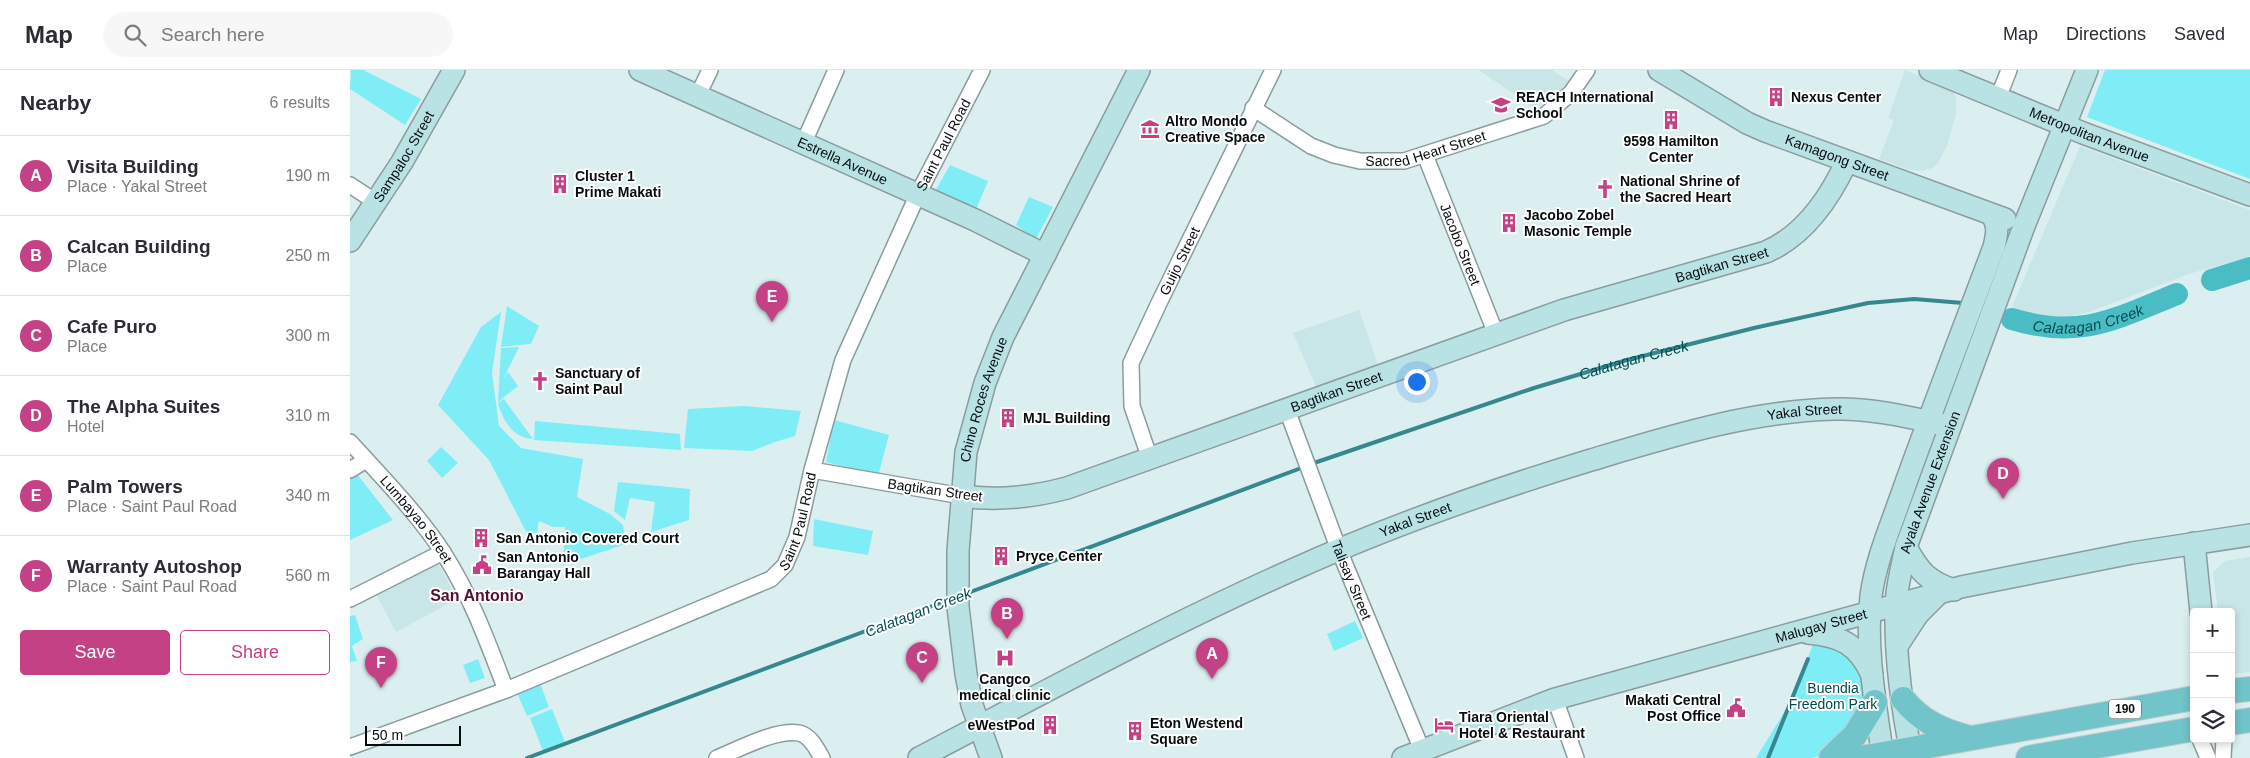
<!DOCTYPE html>
<meta charset="utf-8">
<style>
:root{--surface:#fff;--page:#f7f7f7;--text:#2b2b33;--muted:#7c7c81;--line:#e1e1e2;--accent:#c54186}
body{margin:0;font-family:Arial,sans-serif;background:var(--page);color:var(--text)}
.controls{position:absolute;right:15px;bottom:15px;display:grid;overflow:hidden;border-radius:5px;box-shadow:0 2px 8px #0003}
.controls button{width:45px;height:45px;display:grid;place-items:center;padding:0;border:0;border-bottom:1px solid var(--line);background:var(--surface);color:var(--text);font:25px sans-serif}
.scale{position:absolute;left:15px;bottom:12px;width:96px;box-sizing:border-box;padding-left:5px;border:2px solid #070d0e;border-top:0;font-size:14px;line-height:18px;white-space:nowrap;color:#070d0e;-webkit-text-stroke:4px #fff;paint-order:stroke}
.you{position:absolute;left:1066px;top:311px;width:18px;height:18px;margin:-12px;border:4px solid #fff;border-radius:50%;background:#1a73e8;box-shadow:0 0 0 8px #1a73e833}
.badge{display:grid;place-items:center;width:32px;height:32px;border-radius:50%;background:var(--accent);color:#fff;font-size:16px;font-weight:700}
.pin{position:absolute;translate:-50% -41px;filter:drop-shadow(0 1px 2px #0008)}
.pin::after{content:'';position:absolute;top:26px;width:18px;height:15px;background:inherit;clip-path:polygon(0 0,100% 0,50% 100%)}
.list{margin:0;padding:0;list-style:none}
h2{display:flex;justify-content:space-between;align-items:center;height:65px;margin:0;padding:0 20px;font-size:21px}
h2 small{font-size:16px;font-weight:400;color:var(--muted)}
.list li{display:grid;grid-template-columns:32px 1fr auto;gap:15px;align-items:center;box-sizing:border-box;height:80px;padding:0 20px;border-top:1px solid var(--line)}
.list b{display:block;font-size:19px;white-space:nowrap}
.list p{margin:0;font-size:16px;white-space:nowrap;color:var(--muted)}
.list em{font-size:16px;font-style:normal;color:var(--muted)}
.actions{display:flex;gap:10px;padding:15px 20px}
.actions a{flex:1;padding:11px 0;border:1px solid var(--accent);border-radius:5px;text-align:center;font-size:18px;color:var(--accent)}
.actions .main{background:var(--accent);color:#fff}
.icon{flex:none;width:28px;height:28px;fill:none;stroke:currentColor;stroke-width:2;stroke-linecap:round;stroke-linejoin:round}
.map{position:relative;flex:none;width:1900px;height:688px;overflow:hidden}
header{display:flex;align-items:center;gap:30px;box-sizing:border-box;height:70px;padding:0 25px;background:var(--surface);border-bottom:1px solid var(--line)}
header strong{font-size:24px}
nav{display:flex;gap:28px;margin-inline-start:auto;font-size:18px}
.search{width:350px;height:45px;background:var(--page);display:flex;align-items:center;gap:12px;box-sizing:border-box;padding:0 18px;border-radius:28px;color:var(--muted);font-size:19px}
main{display:flex}
aside{flex:1;background:var(--surface)}
.map>svg:first-child{display:block}
.built{fill:#c8e5e7}
.green{fill:#7fedf6}
.lines{fill:none;stroke-linecap:round;stroke-linejoin:round}
.stream{stroke:#35888d;stroke-width:4}
.river{stroke:#49bcc4;stroke-width:22}
.street-casing{stroke:#8b9c9e;stroke-width:18}
.secondary-casing{stroke:#8b9c9e;stroke-width:24}
.primary-casing{stroke:#c8caca;stroke-width:26}
.street{stroke:#fff;stroke-width:15}
.secondary{stroke:#b8e2e4;stroke-width:21}
.primary{stroke:#71c4ca;stroke-width:24}
.labels{text-anchor:middle;dominant-baseline:central;stroke-width:4;stroke-linejoin:round;paint-order:stroke}
.shield{fill:#fff;stroke:#515656;stroke-width:1}
.shield-label{font-size:12px;font-weight:bold;fill:#070d0e}
.poi-label{font-size:14px;font-weight:bold;fill:#070d0e;stroke:#fff;text-anchor:start}
.street-label{font-size:14px;fill:#070d0e;stroke:#fff}
.park-label{font-size:14px;fill:#004a4f;stroke:#fff}
.water-label{font-size:15px;font-style:italic;fill:#044c51;stroke:#fff}
.quarter-label{font-size:16px;font-weight:bold;fill:#501032;stroke:#fff}
</style>
<header>
<strong>Map</strong>
<div class="search"><svg class="icon" aria-label="search" viewBox="0 0 24 24"><circle cx="10" cy="10" r="6"/><path d="M15 15l6 6"/></svg>Search here</div>
<nav><a>Map</a><a>Directions</a><a>Saved</a></nav>
</header>
<main>
<aside>
<h2>Nearby<small>6 results</small></h2>
<ul class="list">
<li><span class="badge">A</span><div><b>Visita Building</b><p>Place · Yakal Street</p></div><em>190 m</em></li>
<li><span class="badge">B</span><div><b>Calcan Building</b><p>Place</p></div><em>250 m</em></li>
<li><span class="badge">C</span><div><b>Cafe Puro</b><p>Place</p></div><em>300 m</em></li>
<li><span class="badge">D</span><div><b>The Alpha Suites</b><p>Hotel</p></div><em>310 m</em></li>
<li><span class="badge">E</span><div><b>Palm Towers</b><p>Place · Saint Paul Road</p></div><em>340 m</em></li>
<li><span class="badge">F</span><div><b>Warranty Autoshop</b><p>Place · Saint Paul Road</p></div><em>560 m</em></li>
</ul>
<div class="actions"><a class="main">Save</a><a>Share</a></div>
</aside>
<div class="map">
<svg width="1900" height="688" viewBox="0 0 1900 688">
<rect width="100%" height="100%" fill="#dbeff0"/>
<path class="built" d="M1129 0H1202L1219 11 1211 21 1191 34 1181 36Z
M1555 0 1602 19 1606 28V44L1597 76 1588 93 1582 98 1573 101 1560 100 1529 89 1544 50 1538 48Z
M1730 76 1900 140V186L1839 204 1739 242 1716 247H1687L1662 237Z
M1009 240 1028 294 966 316 943 263Z
M1900 487V602L1881 604V542H1868L1863 502 1875 491Z
M88 493 107 529 46 562 27 526Z"/>
<path class="green" d="M1 0H13L71 29 55 55 0 19Z
M1755 0H1900V109L1737 47Z
M600 95 638 111 625 142 583 125Z
M679 127 703 137 686 169 666 155Z
M157 236 189 256 181 274 151 277Z
M151 242 142 303 149 356 171 378 233 389 227 427 260 444 273 455 276 474 213 495 215 457H203L189 451 184 477 139 390 88 335 131 257Z
M169 277 153 310 158 302 168 316 148 332 151 278Z
M154 329 183 369C163 368 153 351 148 333Z
M394 336 451 341 445 366 425 372 402 381 334 378 338 339Z
M484 350 539 365 528 406 476 392Z
M185 351 330 364 331 380 184 370Z
M91 377 108 393 92 408 77 391Z
M7 404 43 450 0 470V409Z
M268 412 340 419 339 450 301 462 305 432 280 428 275 450 264 441Z
M464 449 523 461 518 485 463 476Z
M5 545 13 569 2 576 7 591 0 592V546Z
M1005 551 1013 568 984 581 977 564Z
M1466 567 1497 573 1524 630 1495 681 1461 688H1406L1441 631Z
M128 589 135 608 120 613 113 595Z
M190 613 199 637 177 646 167 623Z
M202 639 215 672 193 681 180 648Z"/>
<g class="lines">
<g class="stream">
<path d="M1650 244 1662 249"/>
<path id="s1" d="M964 393 1184 318 1277 290 1404 258 1518 233 1564 229 1613 233"/>
<path d="M615 524 954 397"/>
<path d="M177 688 601 529"/>
<path d="M1418 688 1458 589"/>
</g>
<g class="river">
<path d="M1862 210 1900 198"/>
<path id="s2" d="M1662 249C1730 270 1765 249 1827 224"/>
</g>
<g class="street-casing">
<g id="street">
<path d="M348 25 360 0"/>
<path d="M1648 28 1659 0"/>
<path id="s3" d="M903 38 961 76 984 85 1010 91H1054L1194 46 1221 23 1237 0"/>
<path d="M454 72 486 0"/>
<path id="s4" d="M1075 85 1146 264"/>
<path d="M0 115 26 132"/>
<path id="s5" d="M937 340 989 480 1072 680"/>
<path id="s6" d="M0 372C31 406 70 446 94 484 121 526 138 573 156 620"/>
<path id="s7" d="M800 389 782 336 781 293 809 233 923 0"/>
<path d="M0 400 16 390"/>
<path d="M462 400 612 426"/>
<path d="M0 529 93 482"/>
<path d="M1205 629 1226 688"/>
<path d="M1850 669 1858 688"/>
<path id="s8" d="M0 677 156 620 421 509 435 495 447 467 462 400 493 290 568 124 632 0"/>
<path d="M367 688C389 679 426 659 449 663 460 665 467 679 472 688"/>
<path d="M1873 688 1874 669"/>
</g>
</g>
<g class="secondary-casing">
<g id="secondary">
<path id="s9" d="M290 0 625 150 695 185"/>
<path id="s10" d="M1309 0 1397 53 1415 61 1655 149"/>
<path id="s11" d="M1580 0 1733 63 1900 125"/>
<path id="s12" d="M0 171 52 92 104 0"/>
<path id="s13" d="M612 426C647 431 683 427 717 418L1214 240 1416 182C1453 166 1479 129 1496 93"/>
<path d="M1844 473 1851 542"/>
<path d="M1556 477C1569 501 1577 511 1604 520"/>
<path d="M1458 563C1491 566 1508 574 1522 605"/>
<path d="M1547 576 1568 544 1587 525"/>
<path id="s14" d="M569 688C691 624 814 557 940 501 1037 457 1139 421 1241 390 1321 366 1401 341 1485 339 1523 338 1562 348 1599 356"/>
<path id="s15" d="M641 688 622 635 616 604 608 537V481L616 382 635 313 653 267 789 0"/>
<path id="s16" d="M1053 688 1205 629 1611 517 1782 483 1900 465"/>
<path d="M1533 688C1526 637 1515 578 1521 526 1526 489 1542 453 1554 418 1583 337 1614 257 1644 177 1647 164 1649 156 1642 145"/>
<path id="s17" d="M1562 688C1551 634 1543 577 1547 523 1549 507 1553 492 1556 477L1674 156 1737 0"/>
</g>
</g>
<g class="primary-casing">
<path id="primary" d="M1881 621 1900 619
M1553 629C1570 650 1590 660 1617 667
M1881 653 1900 650
M1481 688 1505 665 1525 632
M1511 688 1844 628
M1678 688 1844 659"/>
</g>
<use href="#street" class="street"/>
<use href="#secondary" class="secondary"/>
<use href="#primary" class="primary"/>
</g>
<defs>
<g id="building-bare" transform="scale(1.5)"><path d="M-4-6H4V6H1V3H-1V6H-4ZM-2.5-4.3h1.7v1.8h-1.7ZM.8-4.3h1.7v1.8H.8ZM-2.5-1h1.7V.8h-1.7ZM.8-1h1.7V.8H.8Z" fill="#c54186" stroke="#fff" stroke-width="2.5" paint-order="stroke"/></g>
<g id="school-bare" transform="scale(1.5)"><path d="M0-5L7-2L0 1L-7-2ZM-4 1L0 2.5L4 1V4Q0 6-4 4Z" fill="#c54186" stroke="#fff" stroke-width="2.5" paint-order="stroke"/></g>
<g id="museum-bare" transform="scale(1.5)"><path d="M0-6L6-3V-2H-6V-3ZM-5-1h2V3h-2ZM-1-1h2V3h-2ZM3-1h2V3H3ZM-6 4H6V6H-6Z" fill="#c54186" stroke="#fff" stroke-width="2.5" paint-order="stroke"/></g>
<g id="church-bare" transform="scale(1.5)"><path d="M-1.2-6h2.4v3.5h3.3v2.4h-3.3V6h-2.4V-.1h-3.3v-2.4h3.3Z" fill="#c54186" stroke="#fff" stroke-width="2.5" paint-order="stroke"/></g>
<g id="civic-bare" transform="scale(1.5)"><path d="M-.6-6.5H3V-4.5H.6V-3L4-1V1h2V6H-6V1h2V-1L-.6-3ZM-1.2 2.5V6h2.4V2.5Z" fill="#c54186" stroke="#fff" stroke-width="2.5" paint-order="stroke"/></g>
<g id="hospital-bare" transform="scale(1.5)"><path d="M-5-5h3v3.5h4V-5h3V5h-3V1.5h-4V5h-3Z" fill="#c54186" stroke="#fff" stroke-width="2.5" paint-order="stroke"/></g>
<g id="hotel-bare" transform="scale(1.5)"><path d="M-6-4.5h1.5V1H6V5H4.5V3h-9V5H-6ZM-4 0a1.8 1.8 0 1 1 3.6 0ZM.5 0V-2.5h3Q6-2.5 6 0Z" fill="#c54186" stroke="#fff" stroke-width="2.5" paint-order="stroke"/></g>
</defs>
<g fill-rule="evenodd">
<use href="#building-bare" x="1426" y="27"/>
<use href="#school-bare" x="1151" y="35"/>
<use href="#building-bare" x="1321" y="50"/>
<use href="#museum-bare" x="800" y="59"/>
<use href="#building-bare" x="210" y="114"/>
<use href="#church-bare" x="1255" y="119"/>
<use href="#building-bare" x="1159" y="153"/>
<use href="#church-bare" x="190" y="311"/>
<use href="#building-bare" x="658" y="348"/>
<use href="#building-bare" x="131" y="468"/>
<use href="#building-bare" x="651" y="486"/>
<use href="#civic-bare" x="132" y="495"/>
<use href="#hospital-bare" x="655" y="588"/>
<use href="#civic-bare" x="1386" y="638"/>
<use href="#building-bare" x="700" y="655"/>
<use href="#hotel-bare" x="1094" y="655"/>
<use href="#building-bare" x="785" y="661"/>
</g>
<g class="labels">
<rect class="shield" x="1759" y="629.5" width="32" height="19" rx="4"/>
<g class="shield-label">
<text x="1775" y="639">190</text>
</g>
<g class="poi-label">
<text x="1166" y="27">REACH International<tspan x="1166" dy="16">School</tspan></text>
<text x="1441" y="27">Nexus Center</text>
<text x="815" y="51">Altro Mondo<tspan x="815" dy="16">Creative Space</tspan></text>
<text x="1321" y="71" text-anchor="middle">9598 Hamilton<tspan x="1321" dy="16">Center</tspan></text>
<text x="225" y="106">Cluster 1<tspan x="225" dy="16">Prime Makati</tspan></text>
<text x="1270" y="111">National Shrine of<tspan x="1270" dy="16">the Sacred Heart</tspan></text>
<text x="1174" y="145">Jacobo Zobel<tspan x="1174" dy="16">Masonic Temple</tspan></text>
<text x="205" y="303">Sanctuary of<tspan x="205" dy="16">Saint Paul</tspan></text>
<text x="673" y="348">MJL Building</text>
<text x="146" y="468">San Antonio Covered Court</text>
<text x="666" y="486">Pryce Center</text>
<text x="147" y="487">San Antonio<tspan x="147" dy="16">Barangay Hall</tspan></text>
<text x="655" y="609" text-anchor="middle">Cangco<tspan x="655" dy="16">medical clinic</tspan></text>
<text x="1371" y="630" text-anchor="end">Makati Central<tspan x="1371" dy="16">Post Office</tspan></text>
<text x="1109" y="647">Tiara Oriental<tspan x="1109" dy="16">Hotel &amp; Restaurant</tspan></text>
<text x="800" y="653">Eton Westend<tspan x="800" dy="16">Square</tspan></text>
<text x="685" y="655" text-anchor="end">eWestPod</text>
</g>
<g class="street-label">
<text stroke="none"><textPath href="#s11" startOffset="172">Metropolitan Avenue</textPath></text>
<text stroke="none"><textPath href="#s8" startOffset="924">Saint Paul Road</textPath></text>
<text stroke="none"><textPath href="#s3" startOffset="188">Sacred Heart Street</textPath></text>
<text stroke="none"><textPath href="#s12" startOffset="100">Sampaloc Street</textPath></text>
<text stroke="none"><textPath href="#s10" startOffset="199">Kamagong Street</textPath></text>
<text stroke="none"><textPath href="#s9" startOffset="222">Estrella Avenue</textPath></text>
<text stroke="none"><textPath href="#s4" startOffset="96">Jacobo Street</textPath></text>
<text stroke="none"><textPath href="#s7" startOffset="212">Guijo Street</textPath></text>
<text stroke="none"><textPath href="#s13" startOffset="798">Bagtikan Street</textPath></text>
<text stroke="none"><textPath href="#s13" startOffset="392">Bagtikan Street</textPath></text>
<text stroke="none"><textPath href="#s15" startOffset="366">Chino Roces Avenue</textPath></text>
<text stroke="none"><textPath href="#s14" startOffset="956">Yakal Street</textPath></text>
<text stroke="none"><textPath href="#s17" startOffset="282">Ayala Avenue Extension</textPath></text>
<text transform="translate(585 420) rotate(8)">Bagtikan Street</text>
<text stroke="none"><textPath href="#s8" startOffset="519">Saint Paul Road</textPath></text>
<text stroke="none"><textPath href="#s14" startOffset="551">Yakal Street</textPath></text>
<text stroke="none"><textPath href="#s6" startOffset="102">Lumbayao Street</textPath></text>
<text stroke="none"><textPath href="#s5" startOffset="182">Talisay Street</textPath></text>
<text stroke="none"><textPath href="#s16" startOffset="439">Malugay Street</textPath></text>
</g>
<g class="park-label">
<text x="1483" y="618">Buendia<tspan x="1483" dy="16">Freedom Park</tspan></text>
</g>
<g class="water-label">
<text stroke="none"><textPath href="#s2" startOffset="78">Calatagan Creek</textPath></text>
<text stroke="none"><textPath href="#s1" startOffset="336">Calatagan Creek</textPath></text>
<text transform="translate(568 542) rotate(-21)">Calatagan Creek</text>
</g>
<g class="quarter-label">
<text x="127" y="525">San Antonio</text>
</g>
</g>
</svg>
<div class="controls">
<button>+</button>
<button>−</button>
<button><svg class="icon" aria-label="layers" viewBox="0 0 24 24"><path d="M12 4l9 5-9 5-9-5zM3 14l9 5 9-5"/></svg></button>
</div>
<div class="scale">50 m</div>
<div class="you"></div>
<div class="pin badge" style="left:862px;top:609px">A</div>
<div class="pin badge" style="left:657px;top:569px">B</div>
<div class="pin badge" style="left:572px;top:613px">C</div>
<div class="pin badge" style="left:1653px;top:429px">D</div>
<div class="pin badge" style="left:422px;top:252px">E</div>
<div class="pin badge" style="left:31px;top:618px">F</div>
</div>
</main>
